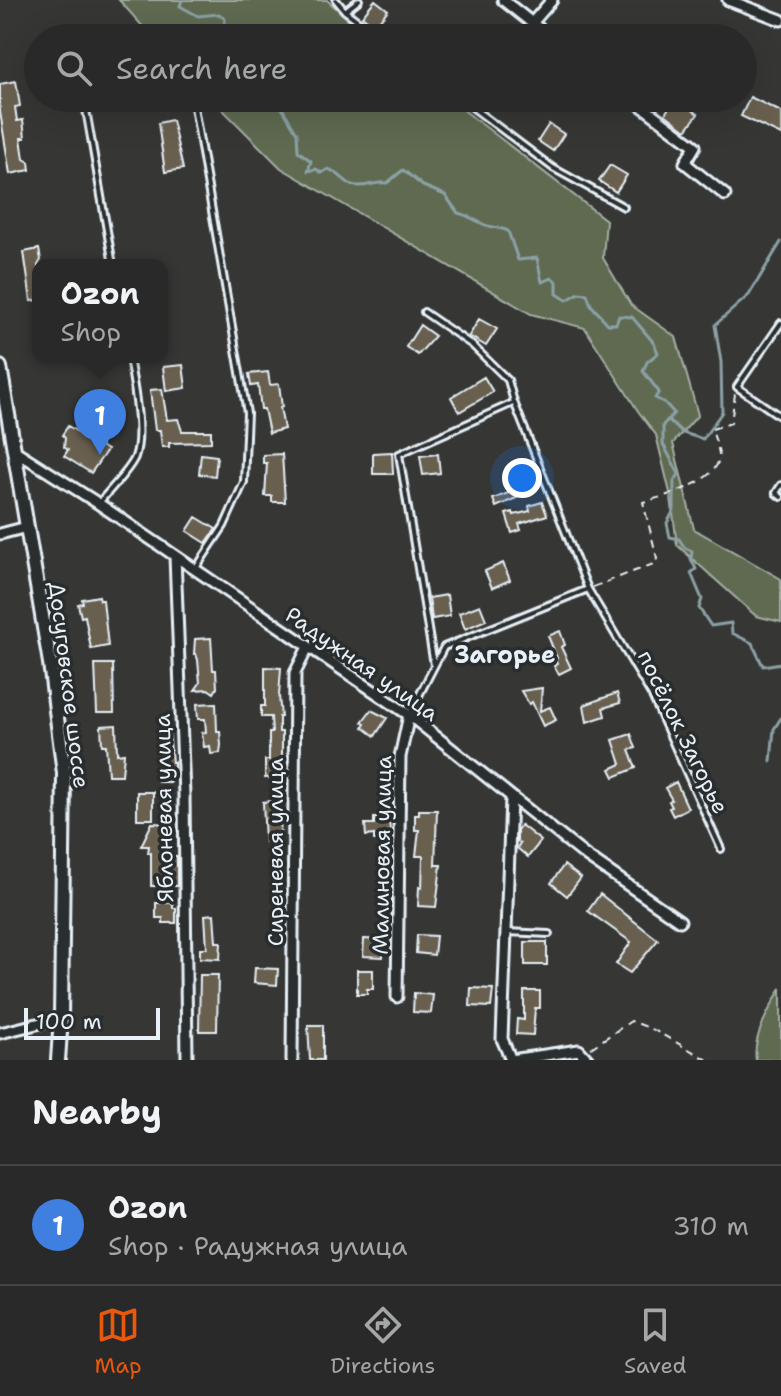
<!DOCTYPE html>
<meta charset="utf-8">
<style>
:root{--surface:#282928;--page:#303130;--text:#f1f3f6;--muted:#a5a6a8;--line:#444545;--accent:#ea580c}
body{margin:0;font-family:"Shantell Sans",sans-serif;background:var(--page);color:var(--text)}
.scale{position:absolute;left:24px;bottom:20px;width:136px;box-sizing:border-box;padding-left:8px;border:4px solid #e8f1f8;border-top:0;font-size:22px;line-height:28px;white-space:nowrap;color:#e8f1f8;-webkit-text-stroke:6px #2a2d2e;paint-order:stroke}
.you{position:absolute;left:522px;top:478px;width:28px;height:28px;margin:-20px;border:6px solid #fff;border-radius:50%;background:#1a73e8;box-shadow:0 0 0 12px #1a73e833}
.badge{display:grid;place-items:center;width:52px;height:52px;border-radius:50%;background:var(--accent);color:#fff;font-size:26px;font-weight:700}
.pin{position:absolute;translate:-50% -66px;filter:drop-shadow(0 2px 4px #0008)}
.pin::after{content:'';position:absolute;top:42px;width:28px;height:24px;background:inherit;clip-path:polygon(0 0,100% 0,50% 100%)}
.popup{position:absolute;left:32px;top:259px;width:136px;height:104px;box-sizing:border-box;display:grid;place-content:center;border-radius:16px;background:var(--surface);filter:drop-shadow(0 2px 6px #0005);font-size:26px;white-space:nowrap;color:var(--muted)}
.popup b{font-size:30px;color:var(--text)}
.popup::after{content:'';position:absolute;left:50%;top:100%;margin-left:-16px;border:16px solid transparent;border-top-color:var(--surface)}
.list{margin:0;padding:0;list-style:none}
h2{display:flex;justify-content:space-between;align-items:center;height:104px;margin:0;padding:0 32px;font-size:34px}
h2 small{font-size:26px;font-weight:400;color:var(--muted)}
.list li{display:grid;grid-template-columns:52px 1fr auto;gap:24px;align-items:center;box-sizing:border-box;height:120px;padding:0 32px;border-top:2px solid var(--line)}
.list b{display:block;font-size:30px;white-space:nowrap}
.list p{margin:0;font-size:26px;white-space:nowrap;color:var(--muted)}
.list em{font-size:26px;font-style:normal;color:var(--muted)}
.icon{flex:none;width:44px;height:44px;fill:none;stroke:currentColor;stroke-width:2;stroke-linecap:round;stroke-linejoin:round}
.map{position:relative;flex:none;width:781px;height:1060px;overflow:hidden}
.search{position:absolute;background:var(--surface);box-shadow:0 8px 32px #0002;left:24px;right:24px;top:24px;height:88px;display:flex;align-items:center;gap:20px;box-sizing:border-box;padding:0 28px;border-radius:44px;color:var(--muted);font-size:30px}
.sheet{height:224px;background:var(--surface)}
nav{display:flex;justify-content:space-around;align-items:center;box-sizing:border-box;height:112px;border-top:2px solid var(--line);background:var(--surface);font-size:22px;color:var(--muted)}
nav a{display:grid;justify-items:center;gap:4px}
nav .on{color:var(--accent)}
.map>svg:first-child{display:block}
.green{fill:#5f6a51;stroke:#a4aea4;stroke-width:2}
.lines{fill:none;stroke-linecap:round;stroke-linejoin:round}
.stream{stroke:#8ba1a6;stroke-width:3}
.building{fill:#675e4f;stroke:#e8f1f8;stroke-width:2}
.service-casing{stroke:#e8f1f8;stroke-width:10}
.minor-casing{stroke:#e8f1f8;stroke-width:15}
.secondary-casing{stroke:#e8f1f8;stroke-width:18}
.path{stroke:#e8f1f8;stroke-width:2;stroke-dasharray:8 6;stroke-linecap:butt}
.service{stroke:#2a2d2e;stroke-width:4}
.minor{stroke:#2a2d2e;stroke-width:9}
.secondary{stroke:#2a2d2e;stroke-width:12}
.labels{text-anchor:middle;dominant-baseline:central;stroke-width:7;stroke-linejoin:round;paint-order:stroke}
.street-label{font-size:22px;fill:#e8f1f8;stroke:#2a2d2e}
.neighbourhood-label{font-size:24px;font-weight:bold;fill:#e8f1f8;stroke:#2a2d2e}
</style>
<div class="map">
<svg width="781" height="1060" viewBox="0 0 781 1060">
<rect width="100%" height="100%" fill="#363735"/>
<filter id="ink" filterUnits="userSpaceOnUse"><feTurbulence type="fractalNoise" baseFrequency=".0125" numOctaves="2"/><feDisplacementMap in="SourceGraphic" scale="16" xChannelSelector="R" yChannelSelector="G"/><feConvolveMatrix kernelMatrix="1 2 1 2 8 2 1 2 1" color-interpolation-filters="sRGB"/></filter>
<g filter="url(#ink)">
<path class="green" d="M119 0H327L369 38H153Z
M211 98H448L606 220 603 258 631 305 676 337 698 415 673 443 694 529 781 579V622L756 616 677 545 671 497 656 435 638 411 585 328 531 314 281 168Z
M781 988V1060H756C752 1037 770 1008 781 988Z"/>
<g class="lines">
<path class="stream" d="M182 0 180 6 198 16 219 14 225 19 223 38
M253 98 259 101 267 98
M276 98 297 133 298 151 311 161 308 171 316 169 322 173 328 169C340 173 342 180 352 185 362 189 376 181 387 183L403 170 423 186 445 195 458 213C468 215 474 220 483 224 491 228 500 227 508 231L518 260 537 258 542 282 552 278 557 282V294L567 300 579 293 587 294 591 305 608 324H616L619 316 632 317 654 343 658 353 647 362 643 371 659 392 655 398 665 403 674 413 663 425V444L679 474 674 482V510L667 523 670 537 679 539 685 548 692 551 691 559 696 569 691 573 702 599 699 608 711 626 731 623 732 633 752 643 763 666 781 663
M668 420 683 433 703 439 722 412 721 362 715 325 749 295 781 242
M771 761 774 729 781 718"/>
</g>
<path class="building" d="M375 0 388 10 375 26 362 16Z
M16 81 20 106 15 107 17 121 23 120 25 138H21L24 159 29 162 30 170 10 174 0 112V84Z
M750 97 781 112V135L741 116Z
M675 98 698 114 686 130 665 114Z
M172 120 183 169 165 172 158 123Z
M549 124 564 134 553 151 538 141Z
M610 165 627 175 616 192 599 181Z
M39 249 41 260 38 265V300L31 301 24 252Z
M479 319 497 329 486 346 469 336Z
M420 325 435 336 418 355 406 347Z
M183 365 186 388 166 391 163 367Z
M268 372 270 385 279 384 282 407H280L284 429 269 433 264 409H261L258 385 251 386 249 374Z
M484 377 493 392 459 412 451 397Z
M162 389 167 420 178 419 182 431H211V442L169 443V447H162L160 430H155L150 390Z
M68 426 107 450 91 473 64 456 68 450 64 447 65 438 62 435Z
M392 452 393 474H373V453Z
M201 454 217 456 215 476 199 474Z
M282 454 285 502H272V496H265L267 463H263V455Z
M438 454 440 473 423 475 420 456Z
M522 478 528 493 496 507 493 499 511 492 508 484Z
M542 502 547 515 519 524 521 530 512 533 506 514 513 512 514 515 530 511 529 506Z
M196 517 216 529 206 543 187 531Z
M503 563 510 580 492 588 485 571Z
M447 595 450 616 432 619 429 598Z
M99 596 100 600H103L108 646 91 649 85 616 81 617 78 604 83 603 82 599Z
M480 605 486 620 465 629 459 613Z
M560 631 565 645 561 647 571 668 559 674 554 666 557 664 555 660 557 658 548 636Z
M211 638 213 670H216L217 688 214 693 208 689 195 690 200 683 198 660 196 654H194L195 639Z
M95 664H113L114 713H97Z
M265 667 281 668 279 696 281 717H279V732H282V777L265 778V760H269V733H272L271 717H261V706H265Z
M542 688 540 711 550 707 556 720 543 726 532 702 529 704 521 691Z
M617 693 620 703 603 708 605 716 587 722 584 705Z
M216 703 217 731H220L221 745 220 753 211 754 210 746 204 747 202 733 206 732 205 719H198L197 704Z
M371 710 387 718 375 736 363 727 365 724 362 722Z
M116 725 117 754 124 753 122 775H108L106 745H102L101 726Z
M157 730H169L172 762H174V778H170V782H158Z
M631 734 636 748 629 750 636 768 614 777 610 769 621 764 613 740Z
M676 782 688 808 673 816 669 808 672 807 669 801 672 800 665 788Z
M137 792H153V819H137Z
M281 800 280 841 265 842 263 802Z
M419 810H437L435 865H441L436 907 418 906 419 887 422 888 423 856H416L419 830H415V815H419Z
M374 818H389L390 833H386V839L374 840V835L366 836 365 824H374Z
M152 823 170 824 169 856H177V886H151V853H148L149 846H141Z
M521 825 541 841 528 857 517 848 520 843 517 841V830Z
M564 865 581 878 567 896 551 883Z
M600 894 658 940 630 973 616 964 631 942 588 911Z
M156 903H173V908H176V923H163V918H156Z
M214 914 216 942H221L220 959 200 958V948H207L205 915Z
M417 935 436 936 434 955 416 953Z
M364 939 383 940V957L363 956Z
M525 942H547V965H525Z
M255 968 278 969 277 985 254 983Z
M357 970H373V989H367V994H357Z
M200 975H218L217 1031H199Z
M471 988 493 989 491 1007 470 1006Z
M524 991H540V1008H535L533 1035 516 1034 517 1019 524 1020Z
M414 993 433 995 431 1013 413 1012Z
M308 1025H323V1060H310Z"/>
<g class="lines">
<g class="service-casing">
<path id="service" d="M336 0 345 11
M359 0 345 11 381 38
M84 98 113 265
M460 98 553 168 624 207
M193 101 247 413 244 482 224 526 196 568
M781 323 737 387 781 417
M781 485 776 493 781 497
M100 502C109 490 130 470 135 457 144 432 133 383 129 357
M588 589 652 696 721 849
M434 665 399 454 513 403
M410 713 444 647 588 589 514 402 508 380 472 345 424 312
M507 932 549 934"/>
</g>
<g class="minor-casing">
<path id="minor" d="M503 0 551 38
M728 0 781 20
M532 23 552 0
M631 98 695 146 685 163 725 195
M14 450 99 504 409 715 586 856 680 921
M0 534 27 527
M175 556 184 795 187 1060
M511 798 502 1039 511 1060 579 1050 588 1060
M397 997 400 757 409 715
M0 1033 61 1018
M292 1060 295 673 308 647"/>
</g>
<g class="secondary-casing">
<path id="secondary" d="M0 367 50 663 64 773 61 1018 58 1060"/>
</g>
<path class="path" d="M593 587 656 563 657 558 643 502C663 497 722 481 719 454 718 446 714 438 712 429L731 423 735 394
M591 1048 631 1021 652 1029 708 1060"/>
<use href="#service" class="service"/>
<use href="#minor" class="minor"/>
<use href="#secondary" class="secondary"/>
</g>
</g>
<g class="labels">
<g class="street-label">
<text transform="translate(362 664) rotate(35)">Радужная улица</text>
<text transform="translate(69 685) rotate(83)">Досуговское шоссе</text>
<text transform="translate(683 732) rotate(64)">посёлок Загорье</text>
<text transform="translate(164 808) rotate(-91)">Яблоневая улица</text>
<text transform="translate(275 852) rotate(-90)">Сиреневая улица</text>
<text transform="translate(382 855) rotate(-89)">Малиновая улица</text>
</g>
<g class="neighbourhood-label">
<text x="505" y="655">Загорье</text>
</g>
</g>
</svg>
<div class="scale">100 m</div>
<div class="you"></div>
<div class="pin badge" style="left:100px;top:455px;background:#3f7fe0">1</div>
<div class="popup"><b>Ozon</b>Shop</div>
<div class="search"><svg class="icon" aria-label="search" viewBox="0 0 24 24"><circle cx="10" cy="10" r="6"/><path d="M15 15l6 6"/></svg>Search here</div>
</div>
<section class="sheet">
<h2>Nearby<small></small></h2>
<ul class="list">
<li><span class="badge" style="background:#3f7fe0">1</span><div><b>Ozon</b><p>Shop · Радужная улица</p></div><em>310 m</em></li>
</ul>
</section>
<nav>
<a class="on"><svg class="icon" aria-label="map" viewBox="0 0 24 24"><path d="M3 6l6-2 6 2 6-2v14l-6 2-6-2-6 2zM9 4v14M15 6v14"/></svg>Map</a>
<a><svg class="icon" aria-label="directions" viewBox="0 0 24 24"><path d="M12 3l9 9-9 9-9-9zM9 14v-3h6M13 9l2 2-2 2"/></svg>Directions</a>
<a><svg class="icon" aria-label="saved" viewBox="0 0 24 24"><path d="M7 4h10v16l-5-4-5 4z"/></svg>Saved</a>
</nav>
